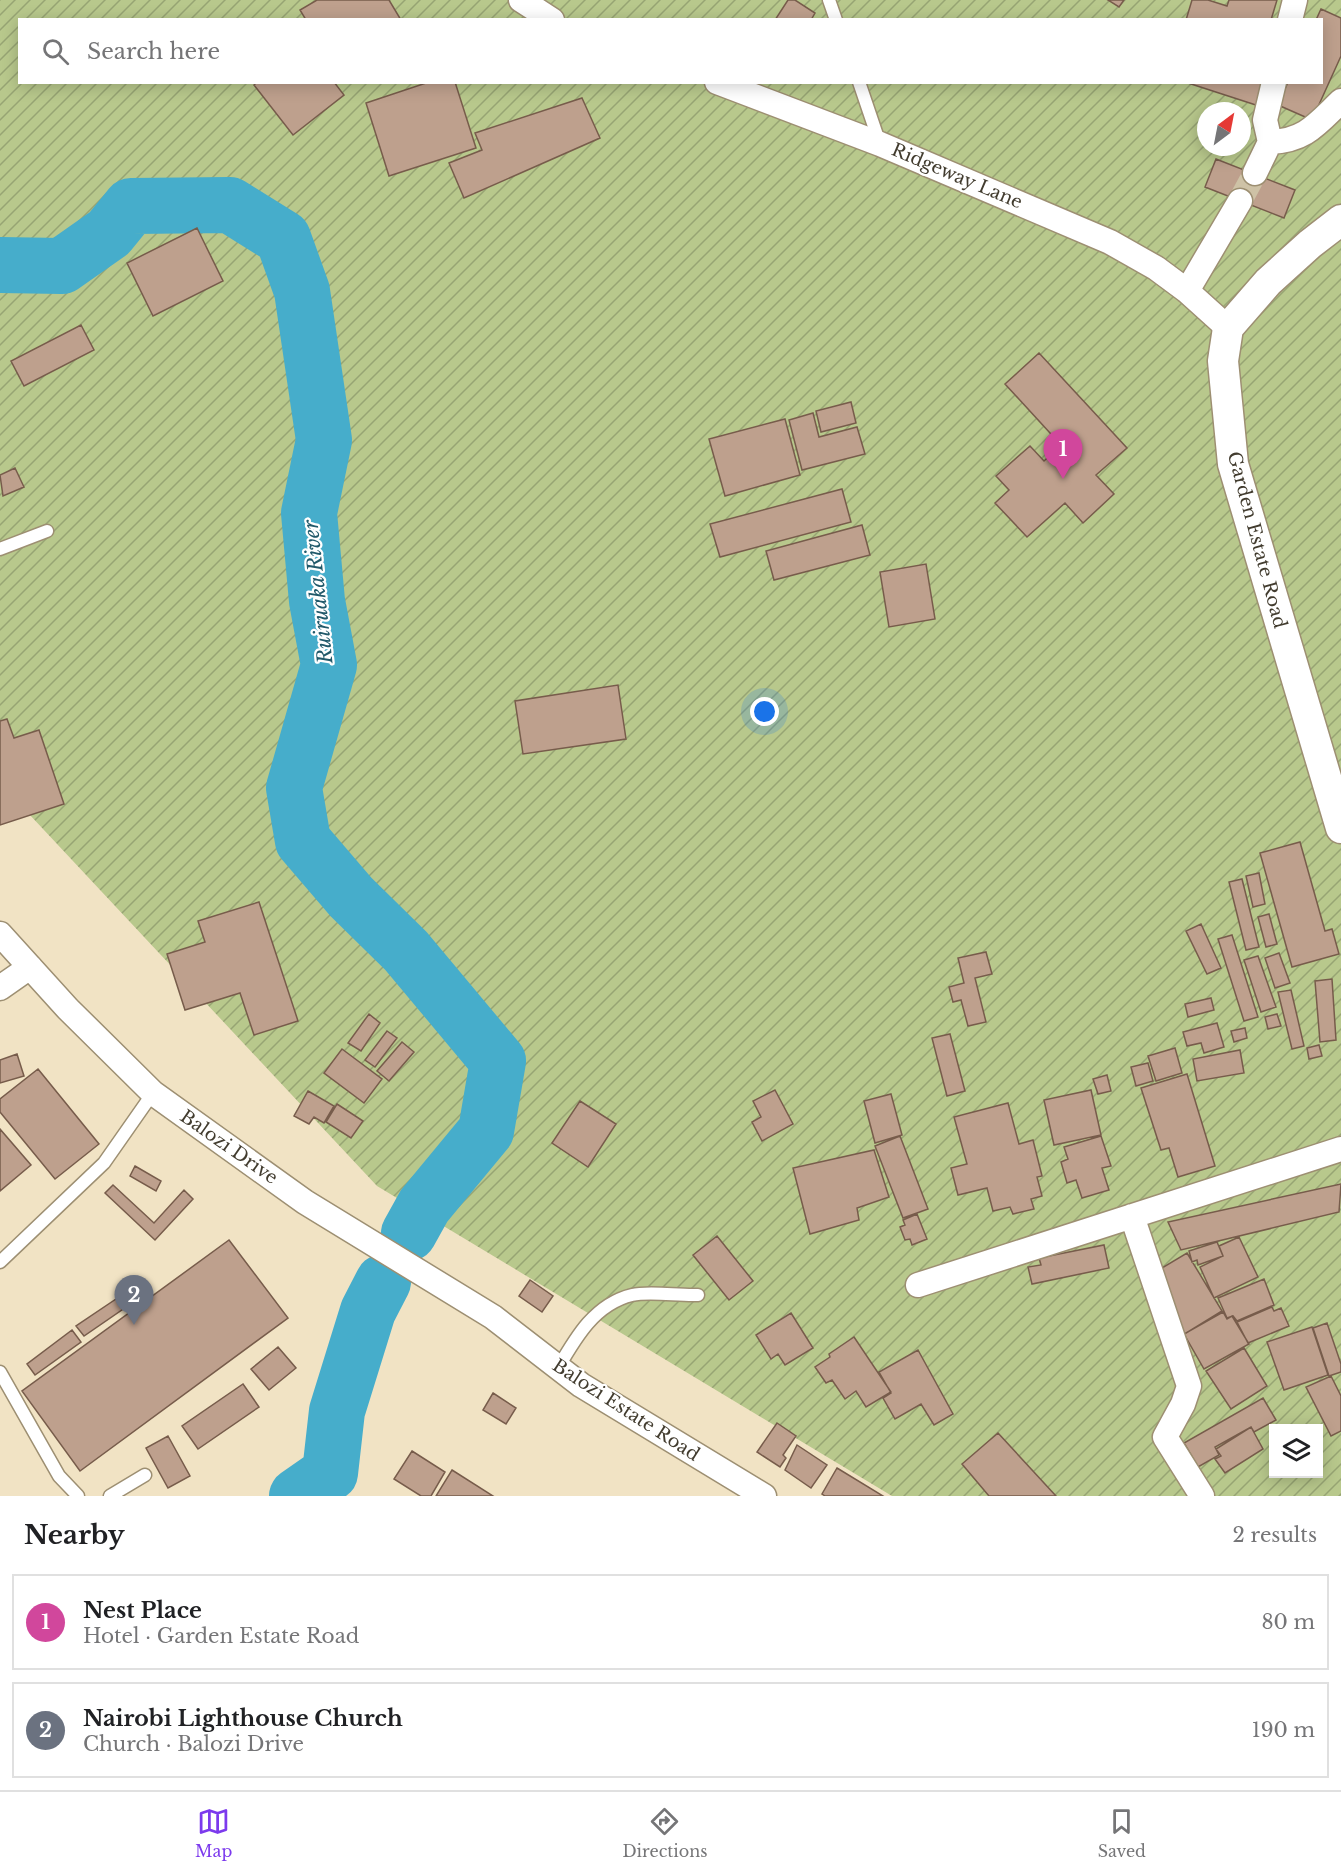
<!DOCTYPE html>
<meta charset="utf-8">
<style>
:root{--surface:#fff;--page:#f6f6f6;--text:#202124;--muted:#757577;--line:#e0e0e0;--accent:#7c3aed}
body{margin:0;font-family:"Libre Baskerville",serif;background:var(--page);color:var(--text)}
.controls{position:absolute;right:18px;bottom:18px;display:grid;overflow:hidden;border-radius:0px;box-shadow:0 3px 15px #0003}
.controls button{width:54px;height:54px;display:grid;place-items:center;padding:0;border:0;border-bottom:2px solid var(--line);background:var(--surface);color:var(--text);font:30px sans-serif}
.compass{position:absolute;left:1197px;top:102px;width:54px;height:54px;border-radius:50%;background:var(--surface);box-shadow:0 3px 15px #0003;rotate:32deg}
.you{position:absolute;left:765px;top:712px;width:21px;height:21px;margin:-15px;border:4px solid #fff;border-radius:50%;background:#1a73e8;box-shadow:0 0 0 9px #1a73e833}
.badge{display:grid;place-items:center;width:39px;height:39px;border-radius:50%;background:var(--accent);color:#fff;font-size:20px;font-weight:700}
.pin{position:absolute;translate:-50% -50px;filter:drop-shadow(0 2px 3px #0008)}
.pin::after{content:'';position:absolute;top:32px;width:21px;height:18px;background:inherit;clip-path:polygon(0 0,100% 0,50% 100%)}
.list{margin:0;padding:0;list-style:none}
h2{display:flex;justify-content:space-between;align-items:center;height:78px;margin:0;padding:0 24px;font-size:26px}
h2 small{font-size:20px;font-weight:400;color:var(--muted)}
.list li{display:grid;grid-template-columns:39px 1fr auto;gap:18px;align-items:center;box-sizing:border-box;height:96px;margin:0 12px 12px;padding:0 12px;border:2px solid var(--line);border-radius:0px}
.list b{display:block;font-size:22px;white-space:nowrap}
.list p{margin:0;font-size:20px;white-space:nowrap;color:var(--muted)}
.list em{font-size:20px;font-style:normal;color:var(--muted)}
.icon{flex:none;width:33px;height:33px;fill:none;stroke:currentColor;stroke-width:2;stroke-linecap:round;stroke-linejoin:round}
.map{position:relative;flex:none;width:1341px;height:1496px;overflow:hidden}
.search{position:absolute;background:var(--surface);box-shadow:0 3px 15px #0003;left:18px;right:18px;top:18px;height:66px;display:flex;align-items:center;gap:15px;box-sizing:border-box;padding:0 21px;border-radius:0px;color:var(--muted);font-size:22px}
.sheet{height:294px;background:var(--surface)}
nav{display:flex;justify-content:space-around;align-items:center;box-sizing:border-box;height:84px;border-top:2px solid var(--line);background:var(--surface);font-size:16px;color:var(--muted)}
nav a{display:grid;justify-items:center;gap:3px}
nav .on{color:var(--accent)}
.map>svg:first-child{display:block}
.garden{fill:url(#garden-furrows);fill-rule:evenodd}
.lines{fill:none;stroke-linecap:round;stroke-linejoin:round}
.river{stroke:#46adcb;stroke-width:56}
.building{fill:#bea08d;stroke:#775c4b;stroke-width:1.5}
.minor-tunnel{stroke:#cec2a6;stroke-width:24;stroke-dasharray:24 12;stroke-linecap:butt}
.service-casing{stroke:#9d8f72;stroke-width:15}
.minor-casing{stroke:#9d8f72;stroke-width:27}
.tertiary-casing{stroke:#9d8f72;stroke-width:33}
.service{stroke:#fff;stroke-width:12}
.minor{stroke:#fff;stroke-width:24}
.tertiary{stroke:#fff;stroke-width:30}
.labels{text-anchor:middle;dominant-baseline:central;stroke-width:4.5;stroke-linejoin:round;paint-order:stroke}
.street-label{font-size:18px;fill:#423c2f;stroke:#fff}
.water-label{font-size:20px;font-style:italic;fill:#21596a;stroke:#fff}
</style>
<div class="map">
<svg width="1341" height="1496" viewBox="0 0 1341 1496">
<defs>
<pattern id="garden-furrows" width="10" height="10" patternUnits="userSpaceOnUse" patternTransform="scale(1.5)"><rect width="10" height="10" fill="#b8c88c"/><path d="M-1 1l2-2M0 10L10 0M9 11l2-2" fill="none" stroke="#97a473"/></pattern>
</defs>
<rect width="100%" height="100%" fill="#f1e3c4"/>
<path class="garden" d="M0 0H1341V1496H892L377 1186 0 783ZM20 20H1322V82H20ZM1206 111H1242V147H1206ZM1274 1428H1318V1474H1274Z"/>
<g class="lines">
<path class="river" d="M0 265 62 266 109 233 131 206 230 205 283 238 302 291 324 440 309 513 317 601 329 665 294 788 303 841 351 897 406 951 498 1061 486 1131 424 1206 409 1233
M297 1496 330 1473 337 1411 368 1311 383 1282"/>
</g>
<path class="building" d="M317 0H389L401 20H306L300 10Z
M788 0H795L815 13 811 20H775Z
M1108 0H1124L1119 7Z
M1192 0H1208L1227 6 1229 0H1277L1271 20H1186Z
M1321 9 1341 18V56L1312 120 1278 105 1288 82H1322V20H1316Z
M257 82H334L344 95 293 135 254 85Z
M429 82H455L476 148 389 176 366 103Z
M1185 82H1267L1259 106Z
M582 98 600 138 464 198 449 163 482 150 475 133Z
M1216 159 1295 190 1284 218 1205 187Z
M197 228 223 281 153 316 127 263Z
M81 325 94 350 24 386 11 361Z
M1039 353 1127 448 1096 475 1114 494 1083 523 1065 503 1027 537 995 503 1009 490 996 476 1030 446 1044 461 1061 445 1005 384Z
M851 402 856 423 821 432 816 411Z
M813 413 819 437 857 427 865 454 802 470 789 420Z
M785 419 800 475 725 496 709 439Z
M15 468 24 487 3 496 0 475Z
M842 489 851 522 720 557 710 524Z
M862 525 870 555 774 580 766 551Z
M926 564 935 619 889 627 880 572Z
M618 685 626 739 523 754 515 701Z
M7 719 14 738 39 730 64 804 0 825V721Z
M1300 842 1325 931 1332 929 1339 954 1292 967 1260 853Z
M1259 873 1265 904 1253 907 1246 876Z
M1242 879 1259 947 1246 950 1229 882Z
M259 902 298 1021 254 1035 240 993 185 1010 167 954 205 942 198 921Z
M1269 914 1277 944 1266 947 1258 917Z
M1201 924 1221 968 1207 974 1186 931Z
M1232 935 1258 1017 1244 1021 1218 939Z
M986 952 992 974 975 978 986 1022 968 1026 961 1000 953 1002 949 987 964 983 958 958Z
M1279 953 1290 983 1275 988 1265 958Z
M1258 956 1276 1007 1261 1012 1244 960Z
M1332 979 1336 1040 1320 1042 1315 981Z
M1291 990 1304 1046 1292 1049 1278 992Z
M1211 998 1214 1010 1188 1017 1185 1004Z
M369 1014 380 1023 361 1051 348 1043Z
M1277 1014 1281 1026 1268 1029 1265 1017Z
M1217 1023 1224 1047 1204 1053 1201 1043 1187 1046 1183 1032Z
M1245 1028 1247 1038 1234 1042 1231 1031Z
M387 1031 397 1038 375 1067 365 1060Z
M950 1034 965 1091 947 1096 932 1038Z
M402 1042 414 1052 389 1081 377 1071Z
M1319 1045 1322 1056 1309 1059 1307 1048Z
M1175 1048 1182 1073 1156 1081 1148 1056Z
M342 1049 382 1079 364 1103 324 1073Z
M1240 1050 1244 1073 1197 1081 1193 1059Z
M17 1054 24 1076 0 1083V1060Z
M1148 1063 1153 1081 1136 1086 1131 1067Z
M38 1069 99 1144 55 1179 0 1112V1099Z
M1187 1074 1215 1166 1178 1177 1169 1148 1161 1150 1141 1088Z
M1107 1075 1111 1091 1098 1094 1093 1079Z
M775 1090 793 1124 762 1141 752 1122 761 1117 753 1101Z
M1091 1090 1101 1135 1054 1145 1044 1100Z
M308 1091 334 1106 324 1123 314 1117 309 1124 294 1116Z
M891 1094 902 1135 875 1143 864 1101Z
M580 1101 616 1124 588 1167 552 1143Z
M1008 1103 1019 1144 1033 1140 1042 1176 1037 1177 1042 1196 1031 1199 1034 1209 1013 1214 1010 1207 993 1211 987 1188 958 1195 951 1168 967 1164 954 1117Z
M337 1104 363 1121 351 1138 326 1122Z
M0 1129 31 1165 0 1191Z
M900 1136 928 1209 903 1218 875 1146Z
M1101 1136 1111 1166 1102 1168 1109 1190 1082 1198 1076 1180 1067 1183 1061 1162 1068 1159 1064 1147Z
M874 1150 889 1197 857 1208 859 1220 810 1234 793 1168Z
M135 1166 161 1181 156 1191 130 1176Z
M1341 1184 1339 1212 1181 1250 1168 1222Z
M113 1185 154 1223 184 1190 193 1199 155 1240 105 1193Z
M917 1214 927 1239 912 1245 910 1239 905 1240 900 1227 905 1225 903 1220Z
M717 1236 753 1281 729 1300 693 1255Z
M1239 1237 1258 1277 1214 1298 1200 1267 1223 1256 1219 1246Z
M229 1240 288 1318 80 1471 22 1391Z
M1217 1242 1223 1256 1198 1265 1197 1260 1192 1262 1189 1251Z
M1104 1245 1109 1268 1032 1284 1028 1267 1041 1265 1039 1258Z
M1187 1253 1222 1311 1183 1335 1147 1277Z
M1264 1279 1274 1305 1237 1321 1233 1316 1227 1318 1218 1298Z
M530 1280 553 1296 542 1312 519 1296Z
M122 1295 129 1305 84 1336 76 1326Z
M1272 1307 1274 1311 1281 1308 1289 1326 1248 1343 1237 1322Z
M1223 1312 1227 1319 1232 1316 1249 1344 1204 1369 1184 1334Z
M791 1313 813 1348 785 1365 778 1354 771 1359 756 1335Z
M1327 1323 1341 1364V1372L1329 1376 1313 1328Z
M1312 1327 1328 1375 1284 1390 1267 1342Z
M72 1330 81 1342 35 1375 27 1364Z
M854 1337 891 1392 866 1407 856 1391 845 1399 832 1380 826 1383 815 1367 830 1357 829 1354Z
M278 1347 296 1368 269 1390 251 1369Z
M1244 1348 1267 1386 1231 1409 1206 1371Z
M918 1350 953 1414 934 1425 921 1404 895 1419 883 1398 891 1393 879 1372Z
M1331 1376 1341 1396V1431L1331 1436 1306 1387Z
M243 1384 259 1407 198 1449 182 1426Z
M493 1393 516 1408 506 1424 483 1410Z
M1263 1398 1276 1420 1254 1432 1251 1427 1215 1447 1219 1455 1198 1467 1184 1443Z
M777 1423 796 1436 783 1455 786 1458 780 1467 757 1452Z
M1251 1427 1263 1449 1225 1473 1215 1459 1221 1456 1216 1449Z
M998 1433 1056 1496H989L962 1464Z
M168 1436 190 1476 168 1488 146 1448Z
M797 1445 827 1465 811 1488 785 1470Z
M412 1451 445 1472 431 1496H421L394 1479Z
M837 1468 883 1496H825L822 1494Z
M452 1470 493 1496H436Z"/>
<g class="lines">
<path class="minor-tunnel" d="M1240 201 1255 173"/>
<g class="service-casing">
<path id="service" d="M829 0 836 20
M859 82 880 144
M0 549 47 531
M0 1262 104 1163 153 1093
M558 1368C576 1337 595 1304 632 1295 650 1291 679 1296 698 1295
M0 1372 59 1476 78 1496
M110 1496 145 1475"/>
</g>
<g class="minor-casing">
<path id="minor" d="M521 0 552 20
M1290 20 1295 0
M717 82 880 144 1110 242 1156 268 1187 291 1228 328
M1270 142C1305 141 1317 124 1341 101
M1255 173 1270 142 1265 120 1274 82
M1187 291 1240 201
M0 934 68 1009 153 1093 305 1202 493 1317 581 1385 764 1496
M0 988 30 967
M1132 1216 1189 1386 1183 1404 1165 1437 1202 1496
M918 1285 1341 1149"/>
</g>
<g class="tertiary-casing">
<path id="tertiary" d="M1341 220 1310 244 1268 282 1228 328 1223 361 1233 464 1341 828"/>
</g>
<use href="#service" class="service"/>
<use href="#minor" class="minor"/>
<use href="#tertiary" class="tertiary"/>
</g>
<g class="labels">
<g class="street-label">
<text transform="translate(957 176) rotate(23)">Ridgeway Lane</text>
<text transform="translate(1257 540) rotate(75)">Garden Estate Road</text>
<text transform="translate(229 1147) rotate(35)">Balozi Drive</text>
<text transform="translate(626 1410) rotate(33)">Balozi Estate Road</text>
</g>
<g class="water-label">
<text transform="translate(318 592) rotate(-96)">Ruiruaka River</text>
</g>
</g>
</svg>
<div class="controls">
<button><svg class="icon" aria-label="layers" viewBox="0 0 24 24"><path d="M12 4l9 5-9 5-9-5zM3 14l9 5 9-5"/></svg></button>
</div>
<svg class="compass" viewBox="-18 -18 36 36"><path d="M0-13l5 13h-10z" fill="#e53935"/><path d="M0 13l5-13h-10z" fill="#757577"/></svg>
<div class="you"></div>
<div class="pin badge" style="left:1063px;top:479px;background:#d1479c">1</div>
<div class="pin badge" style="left:134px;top:1325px;background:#6b7280">2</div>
<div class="search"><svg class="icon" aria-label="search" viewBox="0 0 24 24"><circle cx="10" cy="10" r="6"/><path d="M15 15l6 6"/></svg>Search here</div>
</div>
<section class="sheet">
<h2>Nearby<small>2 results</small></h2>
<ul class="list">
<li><span class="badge" style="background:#d1479c">1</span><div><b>Nest Place</b><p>Hotel · Garden Estate Road</p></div><em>80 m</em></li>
<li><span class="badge" style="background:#6b7280">2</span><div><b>Nairobi Lighthouse Church</b><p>Church · Balozi Drive</p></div><em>190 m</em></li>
</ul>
</section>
<nav>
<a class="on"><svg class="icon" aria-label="map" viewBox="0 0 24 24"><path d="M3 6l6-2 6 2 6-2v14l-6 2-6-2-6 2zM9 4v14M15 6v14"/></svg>Map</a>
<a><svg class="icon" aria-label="directions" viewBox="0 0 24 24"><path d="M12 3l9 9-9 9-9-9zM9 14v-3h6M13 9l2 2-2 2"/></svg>Directions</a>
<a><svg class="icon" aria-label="saved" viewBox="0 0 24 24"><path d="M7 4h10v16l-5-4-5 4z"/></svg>Saved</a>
</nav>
